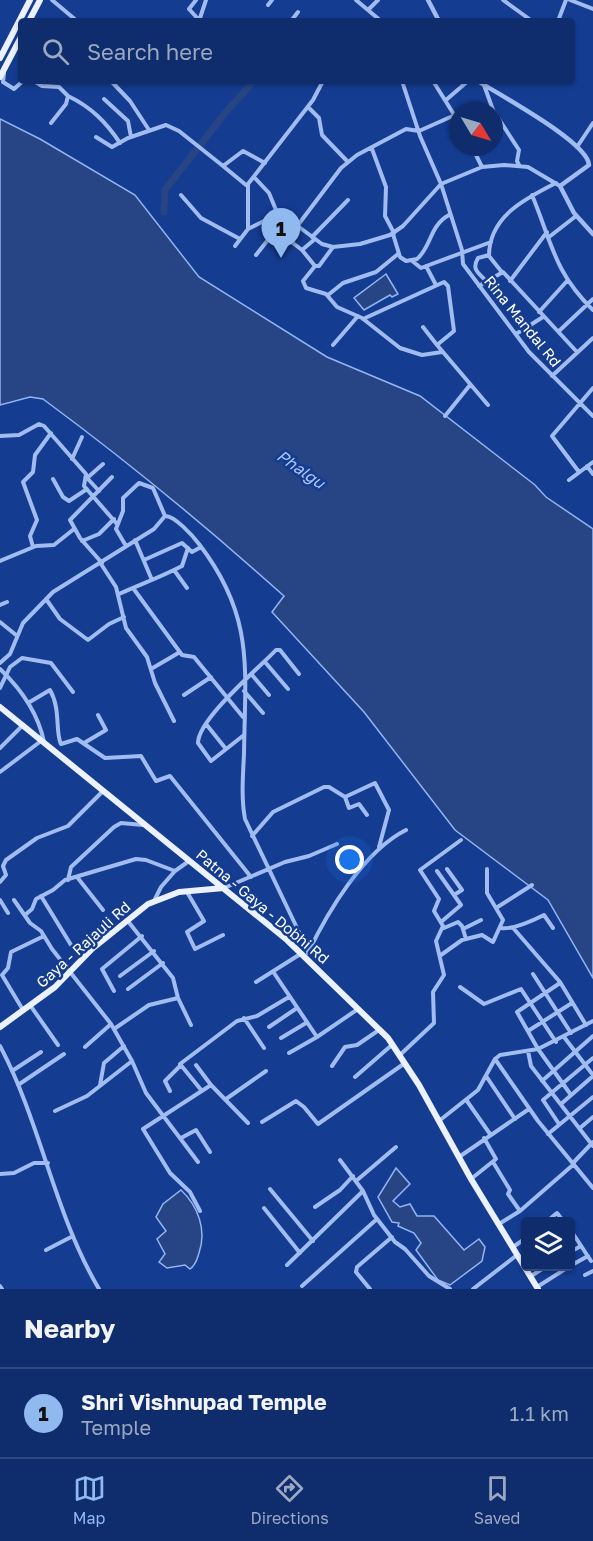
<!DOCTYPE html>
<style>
:root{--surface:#0f2d6d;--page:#1d3975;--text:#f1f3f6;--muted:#9ba8c2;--line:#2f4980;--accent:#90b9f0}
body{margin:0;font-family:"Golos Text",sans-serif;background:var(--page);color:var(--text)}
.controls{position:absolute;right:18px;bottom:18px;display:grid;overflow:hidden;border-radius:6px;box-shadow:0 2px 4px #0004}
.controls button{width:54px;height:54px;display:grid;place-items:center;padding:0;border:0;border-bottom:2px solid var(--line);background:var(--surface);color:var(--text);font:30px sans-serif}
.compass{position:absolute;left:449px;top:102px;width:54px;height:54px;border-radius:50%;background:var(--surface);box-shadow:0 2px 4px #0004;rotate:128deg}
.you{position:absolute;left:350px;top:860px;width:21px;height:21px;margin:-15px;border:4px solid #fff;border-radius:50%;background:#1a73e8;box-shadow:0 0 0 9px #1a73e833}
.badge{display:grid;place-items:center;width:39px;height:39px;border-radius:50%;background:var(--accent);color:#111;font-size:20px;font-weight:700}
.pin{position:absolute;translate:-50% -50px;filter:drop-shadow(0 2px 3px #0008)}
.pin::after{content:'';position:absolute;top:32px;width:21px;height:18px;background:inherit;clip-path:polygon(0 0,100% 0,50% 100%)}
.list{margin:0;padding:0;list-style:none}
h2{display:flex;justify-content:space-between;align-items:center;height:78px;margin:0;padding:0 24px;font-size:26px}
h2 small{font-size:20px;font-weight:400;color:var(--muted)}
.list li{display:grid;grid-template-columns:39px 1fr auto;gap:18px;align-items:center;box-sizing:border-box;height:90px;padding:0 24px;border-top:2px solid var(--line)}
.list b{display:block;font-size:22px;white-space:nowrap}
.list p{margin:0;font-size:20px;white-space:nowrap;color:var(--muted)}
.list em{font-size:20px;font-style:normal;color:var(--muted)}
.icon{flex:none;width:33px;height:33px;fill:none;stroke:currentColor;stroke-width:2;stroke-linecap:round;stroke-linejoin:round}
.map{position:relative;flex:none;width:593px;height:1289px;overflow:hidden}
.search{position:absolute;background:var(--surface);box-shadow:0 2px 4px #0004;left:18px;right:18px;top:18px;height:66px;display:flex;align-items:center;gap:15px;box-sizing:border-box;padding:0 21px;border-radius:6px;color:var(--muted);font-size:22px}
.sheet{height:168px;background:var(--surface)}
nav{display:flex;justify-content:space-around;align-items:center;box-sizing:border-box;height:84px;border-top:2px solid var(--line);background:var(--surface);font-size:16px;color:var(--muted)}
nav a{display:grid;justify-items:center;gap:3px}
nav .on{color:var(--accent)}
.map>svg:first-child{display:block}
.water{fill:#274484;stroke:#93b5f4;stroke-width:1.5}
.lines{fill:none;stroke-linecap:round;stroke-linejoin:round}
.river{stroke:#274484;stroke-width:7}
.minor{stroke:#a1bcf1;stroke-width:4}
.tertiary{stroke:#a1bcf1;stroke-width:4.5}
.primary{stroke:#ebf1ff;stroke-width:6}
.labels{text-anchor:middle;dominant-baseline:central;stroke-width:5;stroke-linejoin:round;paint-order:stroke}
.street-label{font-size:15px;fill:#fff;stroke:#143c91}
.water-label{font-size:16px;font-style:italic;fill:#adc7f8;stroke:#143c91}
</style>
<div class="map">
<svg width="593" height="1289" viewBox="0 0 593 1289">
<rect width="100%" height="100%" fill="#143c91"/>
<path class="water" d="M0 119 40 139 135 195 199 277 327 357 420 396 535 485 546 497 593 529V978L548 900 455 830 364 712 272 612 284 596C206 526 127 461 43 399L30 397 0 405Z
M386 274 398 294 392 297 390 295 364 310 354 298Z
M396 1168 410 1184 393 1201 400 1207 410 1204 417 1216H434L464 1250 479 1239 485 1247 482 1261 450 1285 438 1280 416 1250 421 1243 414 1233 398 1226 399 1223 392 1222 378 1197Z
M181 1190C198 1206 207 1230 199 1253 197 1259 196 1265 190 1269L185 1265 167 1268 159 1262 165 1254 157 1239 166 1231 156 1217 163 1204Z"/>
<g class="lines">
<path class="river" d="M164 212 165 190 225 113 254 81"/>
<path class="minor" d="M52 0 77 21
M196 0 189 9 199 20
M356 0 381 21
M503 0 532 21
M570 0 593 9
M268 5 272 0
M368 10 378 0
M199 21 206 0
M291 21 298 12
M558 21 566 0
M4 73 3 82 14 89 23 81
M34 81 42 86 59 87 68 96 66 104 51 123
M111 81 130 101 149 130
M402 81 420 136 441 184 462 250 463 264 529 352 593 416
M433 81 458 121
M484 85 493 110 519 150 517 161 519 165
M68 96C91 107 106 122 120 143
M104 99 128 121 131 137
M446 100 468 81
M308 107 319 118 322 135 348 162
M96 137 112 147 128 138 166 125 179 131 223 166 243 151 265 163
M472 147 482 167
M577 147 593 123
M372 149 386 187 385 216 394 233
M223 166 246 185
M254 177 269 193 276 210 322 244 333 247 360 244 390 235 403 226 441 184 482 167 504 165 528 167 560 186
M181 195 201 218 240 239
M532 195C552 243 554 272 593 310
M264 221 276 210
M298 225 341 168 357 155 406 129 419 131 455 115
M248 229V184L313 100 323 81
M393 234 400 257 406 261 417 259C432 246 429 226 449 215
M312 237 348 200
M549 237 576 216
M235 246 248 229 264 221 302 250 315 239
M302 250 315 266 303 281 306 288 326 294 337 307 362 318 400 348 422 355 442 352
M256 255 286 217
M411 260 421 268 491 242
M315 266H319L333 247
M426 266 436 285
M501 271 489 256C489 217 524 199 556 183
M486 281C479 273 471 270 478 258L489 255
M510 281 547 232
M479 286 503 272 577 352
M328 295 343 283 376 272 398 254
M539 312 567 281
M363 319 444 282 448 286 454 331 437 345 488 405
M423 327 437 345
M559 331 593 299
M516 334 543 317
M333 345 358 316
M552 376 593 338
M445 416 470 385
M0 436 19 435 39 424 44 426 86 474 84 486 117 524
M72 459 82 437
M587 466 593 474
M579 472 552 436 593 388
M53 479 63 497 69 501 87 489
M86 479 103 464
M88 479 99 491
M569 480 593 462
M135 540 152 580
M82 541 99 534 114 519
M126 546 116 529 123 511V498L139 483 153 488 165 516
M33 547 30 536 37 520 23 482 33 472 35 455 51 433
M144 560 182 543 192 552 201 547
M0 561 36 546 54 545 74 529
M102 563 80 538 70 520 112 477
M101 564 116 587 126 628 147 657 155 683 174 721
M174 570 187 588
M133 588 182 655 194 657 243 717
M119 594C141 584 161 577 182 566L188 548
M46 599 60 619 88 640 109 624 124 617
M0 605 7 602
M0 622 16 635
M265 662 288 689
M0 663 10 654 23 623 53 592 154 529 165 516C174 515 193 536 199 544 255 617 245 668 244 754 243 775 241 798 245 819L308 951
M0 669C21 689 38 713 44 742
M151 669 180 652
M252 675 269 695
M0 688 10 667 22 658 51 663 73 692
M244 691 263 713
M184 695 211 677
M28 703 50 690C61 709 55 732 61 744L77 739 105 758 141 756 156 781 170 776 251 877
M206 724 226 749
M244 735 211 761 198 743C198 719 259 668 276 650H280L299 674
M84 743 106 730 98 715
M0 748 23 725
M0 772 41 741
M345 797 349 808 359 804 367 815
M252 836 273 812 324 787H329L345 797 375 783 389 810 379 847
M447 869 462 890 454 895
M437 871 461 905 441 922
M77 877 103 910
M68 880 71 867 114 827 121 823 143 825
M0 882 6 875 3 866 6 860 37 838 68 826 103 791
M224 888 285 862 309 856 337 844
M187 892 204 921 187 932 195 949 223 935
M41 896 71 945
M155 899 161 887 175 871
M0 900 8 913
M14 900 30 923 41 931 52 949 111 1024 132 1061 146 1093 198 1162
M496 908 532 885
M25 915 32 909 36 899 53 890 65 880 136 859 146 860 175 871 189 861
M127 920 173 978 178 998 191 1025
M444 928 458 922 462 926 466 939
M501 928C513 930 532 921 544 915L553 928
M463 929 481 920
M514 929 560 982 586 1025
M308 953C328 911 364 851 406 830
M441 955 462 940 482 935 493 942 503 920 487 893V869
M274 973 317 1037
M533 974 571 1033
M120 976 154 951
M256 982 302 953
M560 983 517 1012 538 1049 571 1095
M460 987 484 1004 521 989 556 1042
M128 989 163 963
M114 991 102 969 142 936
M30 1005 58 1045
M23 1010 2 975 8 968 11 952 44 936
M244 1018 264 1048
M269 1027 297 1008
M114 1029 149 1005 178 998
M528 1031 572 1003
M564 1037 593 1075
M281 1038 306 1023
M0 1046C41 1123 54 1213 99 1289
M85 1047 111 1024
M528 1051 531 1066 593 1146
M289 1053 317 1037 358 1009
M401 1054 434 1023 433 992 444 975 436 941 443 926 434 911 439 899 420 870 461 840
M495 1059 538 1121 593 1188
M196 1065 211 1085 248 1123
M332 1066 345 1047 357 1045 379 1030
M12 1071 41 1052
M486 1076 515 1119
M355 1077 393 1044
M542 1081 593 1036
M18 1085 64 1054
M100 1085 104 1063 124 1046
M170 1091 165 1081 180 1066
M202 1091 180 1064 237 1021 257 1016 289 997
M226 1099 266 1071
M467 1101 490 1134
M561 1104 593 1076
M55 1111 87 1096 132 1061
M439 1121 478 1090 495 1059 500 1055 538 1049 593 1021
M262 1122 296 1101 304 1107 318 1124 405 1063
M559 1124 543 1100 593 1058
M580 1128 593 1117
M548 1134 593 1097
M181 1138 196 1130 210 1152
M459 1157 529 1109
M340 1160 363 1191 374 1215 395 1242 405 1249 429 1276 450 1289
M493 1162 510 1190 508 1194 520 1211
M573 1163 593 1142
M0 1174 14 1173 34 1163H48
M471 1179 496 1159 484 1138
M356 1181 396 1147
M270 1189 313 1241
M315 1207 340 1190 353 1176
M264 1208 300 1253
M200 1211 190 1192 170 1173 143 1129 211 1085
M546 1222 557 1213 564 1222
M499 1224 520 1211 574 1164
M570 1229 591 1261
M513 1247 526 1238
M46 1250 73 1236
M570 1252 581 1246
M287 1265 363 1191
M570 1266 588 1256
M585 1275 593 1271
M531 1276 547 1266
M0 1286 2 1289
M302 1286 377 1219
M537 1287 570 1266
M370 1289 356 1272 357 1267 392 1237
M473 1289 517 1255"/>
<path class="tertiary" d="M428 0 439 21
M478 81C499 95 588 142 589 165L560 186 574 213 593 234"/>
<path class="primary" d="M29 21 40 0
M0 58 30 0
M0 77 21 37
M0 707 287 940 388 1038 419 1085 471 1179 538 1289
M0 1027 55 987 92 949 148 904 179 892 224 888"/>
</g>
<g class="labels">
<g class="street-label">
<text transform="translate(523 321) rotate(51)">Rina Mandal Rd</text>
<text transform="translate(263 906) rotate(40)">Patna - Gaya - Dobhi Rd</text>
<text transform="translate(83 944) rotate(-42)">Gaya - Rajauli Rd</text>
</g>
<g class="water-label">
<text transform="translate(301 469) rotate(35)">Phalgu</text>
</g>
</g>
</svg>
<div class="controls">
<button><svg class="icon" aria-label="layers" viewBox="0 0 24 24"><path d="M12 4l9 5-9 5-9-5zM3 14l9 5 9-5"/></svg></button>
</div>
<svg class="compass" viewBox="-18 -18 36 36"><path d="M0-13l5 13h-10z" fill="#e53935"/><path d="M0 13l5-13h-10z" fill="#9ba8c2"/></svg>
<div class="you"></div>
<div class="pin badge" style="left:281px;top:258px">1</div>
<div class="search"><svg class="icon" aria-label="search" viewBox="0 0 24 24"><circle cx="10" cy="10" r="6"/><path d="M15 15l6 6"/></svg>Search here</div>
</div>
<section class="sheet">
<h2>Nearby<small></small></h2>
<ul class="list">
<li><span class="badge">1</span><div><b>Shri Vishnupad Temple</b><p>Temple</p></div><em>1.1 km</em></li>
</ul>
</section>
<nav>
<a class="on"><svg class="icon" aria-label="map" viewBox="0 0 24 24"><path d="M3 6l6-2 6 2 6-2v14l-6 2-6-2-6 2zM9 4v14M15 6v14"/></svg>Map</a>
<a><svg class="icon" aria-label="directions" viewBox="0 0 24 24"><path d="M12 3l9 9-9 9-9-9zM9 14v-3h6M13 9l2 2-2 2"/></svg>Directions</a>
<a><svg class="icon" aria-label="saved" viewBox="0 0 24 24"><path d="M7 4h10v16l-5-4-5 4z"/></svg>Saved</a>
</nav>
